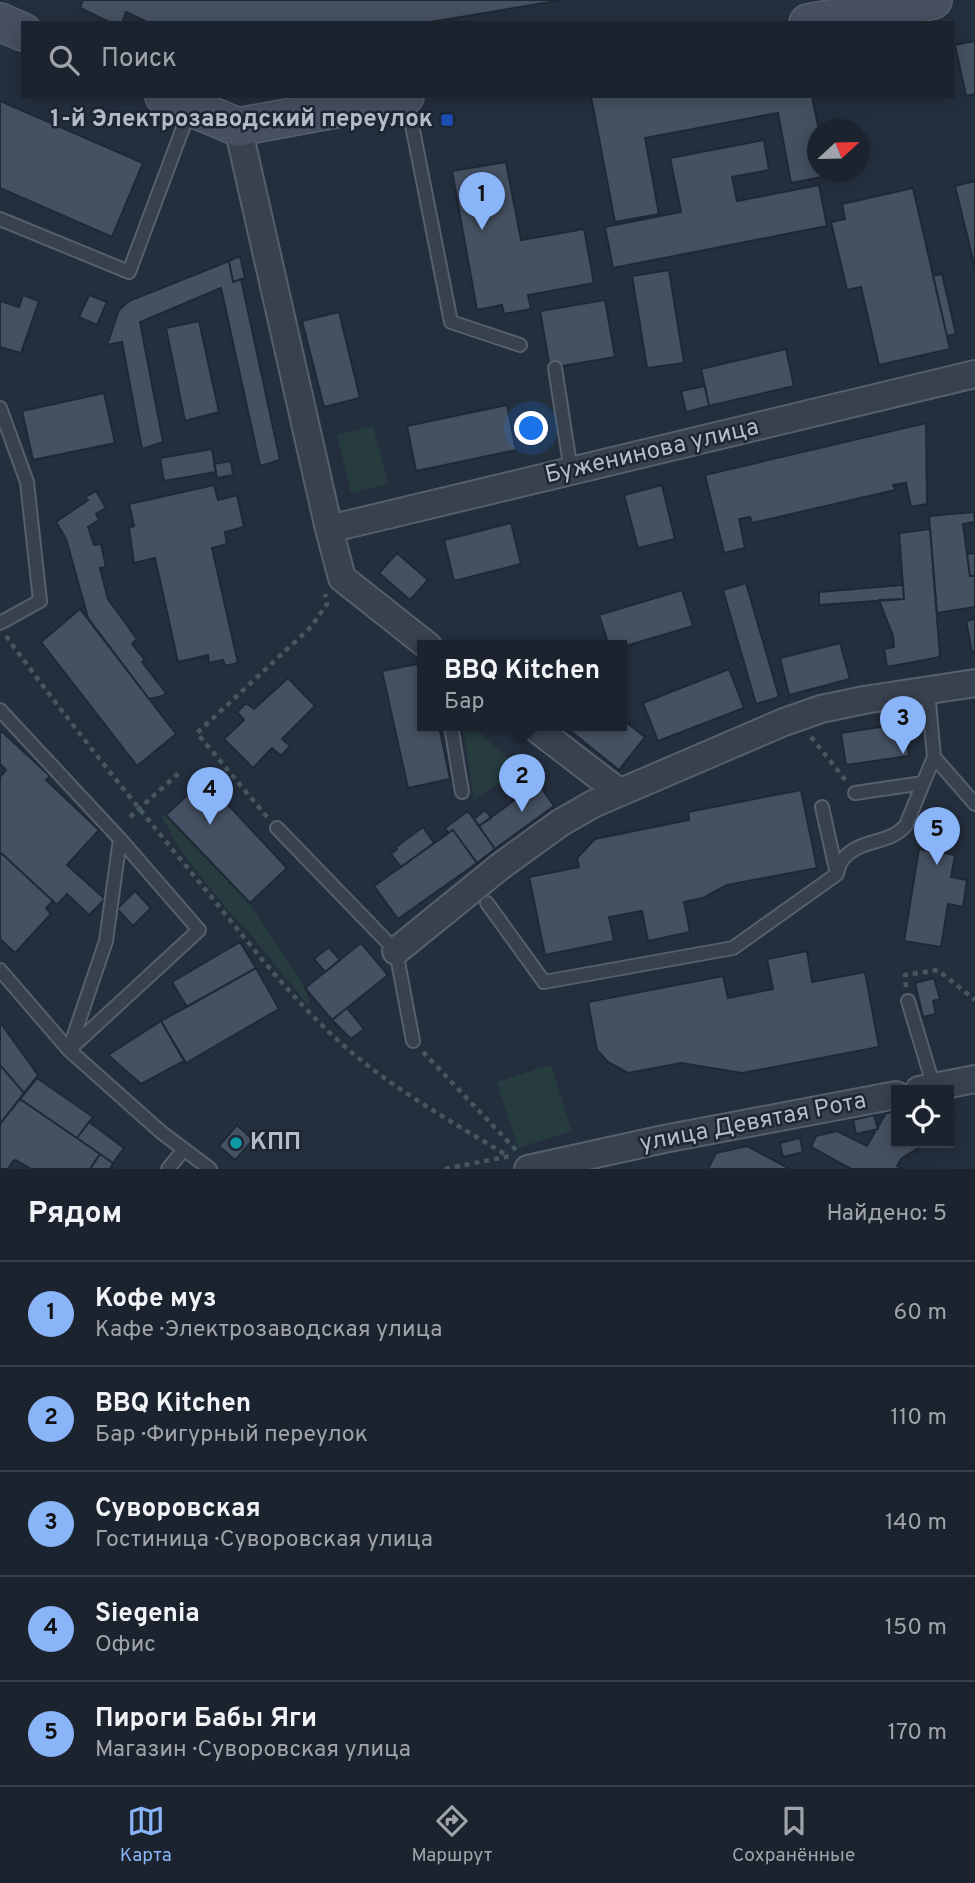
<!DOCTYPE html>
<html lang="ru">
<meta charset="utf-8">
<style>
:root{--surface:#1b232e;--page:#242b36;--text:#f1f3f6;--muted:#a0a4aa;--line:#39404a;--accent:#8ab4f8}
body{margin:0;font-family:Overpass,sans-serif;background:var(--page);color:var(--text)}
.controls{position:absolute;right:21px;bottom:21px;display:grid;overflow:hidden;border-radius:0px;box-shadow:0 4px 18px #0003}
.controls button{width:63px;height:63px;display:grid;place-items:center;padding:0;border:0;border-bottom:2px solid var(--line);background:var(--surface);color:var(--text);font:35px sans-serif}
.compass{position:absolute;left:807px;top:119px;width:63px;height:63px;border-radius:50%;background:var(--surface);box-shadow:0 4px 18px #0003;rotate:68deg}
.you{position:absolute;left:532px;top:429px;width:24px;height:24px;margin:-18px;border:5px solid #fff;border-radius:50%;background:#1a73e8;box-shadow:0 0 0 10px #1a73e833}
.badge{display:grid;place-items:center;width:46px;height:46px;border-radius:50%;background:var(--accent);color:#111;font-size:23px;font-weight:700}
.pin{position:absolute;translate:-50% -58px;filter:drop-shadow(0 2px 4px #0008)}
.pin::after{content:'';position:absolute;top:37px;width:24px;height:21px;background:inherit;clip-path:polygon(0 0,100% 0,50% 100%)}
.popup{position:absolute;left:417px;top:640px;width:210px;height:91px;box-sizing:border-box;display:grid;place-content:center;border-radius:0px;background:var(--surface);filter:drop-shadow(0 2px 5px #0005);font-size:23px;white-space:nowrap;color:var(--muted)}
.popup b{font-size:26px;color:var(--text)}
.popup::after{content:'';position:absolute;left:50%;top:100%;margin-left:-14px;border:14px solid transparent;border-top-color:var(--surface)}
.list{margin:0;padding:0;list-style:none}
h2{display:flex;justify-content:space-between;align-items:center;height:91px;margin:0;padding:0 28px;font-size:30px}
h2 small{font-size:23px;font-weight:400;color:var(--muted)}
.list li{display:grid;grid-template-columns:46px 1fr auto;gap:21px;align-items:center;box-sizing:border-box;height:105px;padding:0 28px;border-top:2px solid var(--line)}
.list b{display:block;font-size:26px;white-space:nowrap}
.list p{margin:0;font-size:23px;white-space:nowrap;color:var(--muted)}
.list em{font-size:23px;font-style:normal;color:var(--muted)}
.icon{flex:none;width:38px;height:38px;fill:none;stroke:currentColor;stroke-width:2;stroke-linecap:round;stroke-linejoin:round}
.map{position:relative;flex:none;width:975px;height:1169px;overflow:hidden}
.search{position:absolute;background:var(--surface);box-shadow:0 4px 18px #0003;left:21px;right:21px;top:21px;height:77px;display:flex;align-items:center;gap:18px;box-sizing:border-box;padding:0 24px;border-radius:0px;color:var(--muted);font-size:26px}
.sheet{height:616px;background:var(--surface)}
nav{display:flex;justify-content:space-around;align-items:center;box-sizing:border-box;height:98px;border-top:2px solid var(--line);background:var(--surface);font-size:19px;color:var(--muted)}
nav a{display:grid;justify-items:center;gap:4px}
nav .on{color:var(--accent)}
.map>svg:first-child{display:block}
.green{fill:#263c3f}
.building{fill:#455162;stroke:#1f2835;stroke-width:2}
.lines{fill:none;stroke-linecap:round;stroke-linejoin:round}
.lane-casing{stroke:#565f6c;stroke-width:16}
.street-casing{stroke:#565f6c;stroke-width:30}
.secondary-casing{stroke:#565f6c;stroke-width:40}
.path{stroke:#44595c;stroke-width:4.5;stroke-dasharray:5 5;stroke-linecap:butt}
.lane{stroke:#38414e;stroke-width:12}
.street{stroke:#38414e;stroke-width:26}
.secondary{stroke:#465061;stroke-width:37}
.transit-dot{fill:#1a4fb4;stroke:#1d2633;stroke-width:2.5}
.culture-dot{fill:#0f9aa8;stroke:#1d2633;stroke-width:2.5}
.labels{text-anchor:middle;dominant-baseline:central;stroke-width:5;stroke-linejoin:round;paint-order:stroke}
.poi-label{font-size:24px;font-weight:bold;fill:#b4bcc9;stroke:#1d2633;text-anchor:end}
.street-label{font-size:24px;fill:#b4bcc9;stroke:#1d2633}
</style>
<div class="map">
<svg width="975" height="1169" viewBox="0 0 975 1169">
<rect width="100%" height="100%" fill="#242f3e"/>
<path class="green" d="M373 426 388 484 351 493 337 435Z
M463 726H472L520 769 474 800Z
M166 815 250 903 305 988 311 1007 306 1003 248 931 229 912 181 851 162 817Z
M551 1065 572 1131 518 1148 497 1082Z"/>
<path class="building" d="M83 0H562L425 23H149L126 12 122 23H111L80 8Z
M975 41V94L966 96 955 45Z
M598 96H812L819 130 818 172H826L827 176 791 183 778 113 645 138 659 214 615 222 591 97Z
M0 101 143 163 112 237 0 188Z
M764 140 769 170 732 177 737 201 819 185 827 226 613 268 605 227 681 212 670 158Z
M506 162 521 240 584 229 594 283 528 295 531 309 504 314 502 305 477 310 452 171Z
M975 181V268L955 186Z
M913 188 950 349 879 365 861 287 847 290 831 222 845 219 842 204Z
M240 256 245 278 233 282 229 261Z
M229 261 233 282 241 279 280 460 260 466 221 288 140 322 163 442 142 449 122 342 107 345 119 310 129 301Z
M669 270 684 363 647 368 632 276Z
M942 274 956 334 947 336 933 276Z
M23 295 39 301 21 353 0 347V301L19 307Z
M89 295 107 302 97 325 79 317Z
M605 300 615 357 550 368 540 311Z
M339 312 360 398 324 407 302 321Z
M199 321 219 412 185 421 166 328Z
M786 349 794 386 709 406 701 369Z
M705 386 709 406 686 412 681 391Z
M104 393 115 443 33 460 22 411Z
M507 405 516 450 416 471 407 426Z
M926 423 927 504 911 507 906 483 893 485 895 490 752 523 750 517 739 519 745 548 724 553 705 475Z
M212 449 216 472 164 481 160 458Z
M231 461 233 475 217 478 214 464Z
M214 485 218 500 237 495 244 527 225 532 227 544 212 548 238 663 225 666 223 660 209 663 208 655 178 662 155 558 134 563 129 528 134 526 129 504Z
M662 485 675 539 638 548 624 495Z
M96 491 106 508 96 514 99 520 88 527 94 545 101 544 106 567 100 568 108 599 137 639 132 644 145 660 142 662 166 693 162 696 149 699 88 618 66 539 56 522 88 500 85 497Z
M974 512 975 522 963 524 970 576H975V607L937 613 929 516Z
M511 523 521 564 454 581 444 540Z
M930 529 940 657 887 667 884 649 894 647 893 636 879 600 904 599 899 533Z
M397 553 428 580 410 600 379 573Z
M975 553V576H970L967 554Z
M746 583 779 697 756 704 723 590Z
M903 585 904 599 819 605V592Z
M682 590 693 626 622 647 609 646 599 615Z
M80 609 176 734 137 766 41 642Z
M975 619V651L972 652 966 621Z
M840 643 850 679 789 695 780 658Z
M422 663V726H439L450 779 408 788 382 671Z
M729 669 744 708 658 741 643 703Z
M288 678 315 706 282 739 290 746 281 756 272 748 253 768 224 739 244 720 237 712 246 703 254 709Z
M622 719 645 737 619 770 564 726H622Z
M905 723 909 756 846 765 841 733Z
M0 730 50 776 46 780 99 830 67 865 105 899 89 915 67 894 57 905 0 852V777L6 770 0 764Z
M204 779 287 868 250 903 166 815Z
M538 783 554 806 495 849 479 826Z
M801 790 817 868 727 885 703 898 684 902 690 932 648 941 642 911 609 917 614 941 545 955 529 877 579 867 577 858 595 839 689 820 688 812Z
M485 810 491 818 479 826 474 819Z
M468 811 495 849 477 863 453 830 448 833 445 828Z
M423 827 434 843 401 867 391 854 397 849 396 847Z
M453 830 477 863 398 919 374 886Z
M919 849 955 855 951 877 967 880 963 907 948 904 941 947 904 941Z
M0 852 53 901 46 908 51 914 15 953 0 939Z
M135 891 151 908 133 926 117 909Z
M240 942 256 968 187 1007 172 982Z
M361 943 388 975 332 1020 305 988Z
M329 947 340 960 325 972 314 959Z
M807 951 812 982 865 972 879 1047 742 1073 681 1063 628 1073 608 1062 597 1050 588 1002 723 976 728 998 773 989 767 959Z
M256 968 279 1009 186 1063 161 1021Z
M934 978 940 999 933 1001 936 1014 923 1017 915 983Z
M347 1008 364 1029 351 1039 332 1020Z
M161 1021 184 1061 141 1084 108 1055Z
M0 1022 38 1075 24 1093 0 1065Z
M0 1065 24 1093 0 1124Z
M37 1078 93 1117 77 1138 20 1099Z
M20 1099 100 1154 90 1169H31L16 1160 13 1161 8 1169H0V1124Z
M949 1102 956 1120 949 1122Z
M896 1111V1143H926L901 1159 897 1166 903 1169H851L811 1147 816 1136 837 1131 867 1146 886 1113Z
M874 1115 878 1129 856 1134 853 1120Z
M89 1122 124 1148 113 1163 77 1138Z
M237 1125 253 1140 235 1160 219 1146Z
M800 1138 803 1152 783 1157 780 1143Z
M747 1146 790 1169H708L716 1153Z
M100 1154 113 1163 111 1167 114 1169H90Z"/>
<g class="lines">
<g class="lane-casing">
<path id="lane" d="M407 100 451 322 520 345
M0 219 129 272 190 109
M555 368 571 471
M0 408 27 482 40 601 0 623
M928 691 934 757 975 804
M0 710 120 839 106 941 69 1050
M451 726 462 792
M855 793 923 783
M822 807 837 874
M277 828 396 951 413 1041
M487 903 544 982 733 948 837 874C838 869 840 863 843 859 860 838 890 845 906 825L934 757
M0 970 69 1050 161 1132 210 1169
M908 1001 934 1087
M72 1047 199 930 120 839
M168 1169 184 1149"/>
</g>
<g class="street-casing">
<path id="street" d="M238 127 329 529 342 578 428 646
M329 529 975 374
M533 726 619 792
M396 951 502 865 560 823 593 804 784 722 821 709 864 700 975 683
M919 1090 975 1079
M528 1169 664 1139 896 1095"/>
</g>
<g class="secondary-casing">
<path id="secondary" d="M0 22 23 32
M808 23 933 0
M164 96 238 127 405 96"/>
</g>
<path class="path" d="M6 636C70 724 139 809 209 894 253 948 296 1005 350 1051 398 1092 454 1123 508 1156
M811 737 847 782
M130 817 181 771
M267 817 197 733 311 627 327 604 325 594
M906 987 905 975 938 970 975 1000
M423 1052 516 1150
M445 1169 510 1156"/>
<use href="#lane" class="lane"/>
<use href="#street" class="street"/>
<use href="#secondary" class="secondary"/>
</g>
<rect class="transit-dot" x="440" y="113" width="14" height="14" rx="3.5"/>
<circle class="culture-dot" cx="236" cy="1143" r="7"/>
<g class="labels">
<g class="poi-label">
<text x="433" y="120">1-й Электрозаводский переулок</text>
<text x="250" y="1143" text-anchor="start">КПП</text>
</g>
<g class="street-label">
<text transform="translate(652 452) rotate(-13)">Буженинова улица</text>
<text transform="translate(753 1123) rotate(-11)">улица Девятая Рота</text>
</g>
</g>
</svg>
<div class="controls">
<button><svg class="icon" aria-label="locate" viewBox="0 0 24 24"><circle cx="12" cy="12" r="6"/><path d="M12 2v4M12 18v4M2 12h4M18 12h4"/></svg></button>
</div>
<svg class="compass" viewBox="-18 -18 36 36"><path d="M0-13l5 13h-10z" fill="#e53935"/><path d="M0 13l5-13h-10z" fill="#a0a4aa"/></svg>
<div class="you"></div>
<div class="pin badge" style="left:482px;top:230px">1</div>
<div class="pin badge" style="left:522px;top:812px">2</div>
<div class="popup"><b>BBQ Kitchen</b>Бар</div>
<div class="pin badge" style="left:903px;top:754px">3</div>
<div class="pin badge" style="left:210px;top:825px">4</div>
<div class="pin badge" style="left:937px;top:865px">5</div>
<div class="search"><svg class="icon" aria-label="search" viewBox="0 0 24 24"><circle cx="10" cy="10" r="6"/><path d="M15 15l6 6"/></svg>Поиск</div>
</div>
<section class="sheet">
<h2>Рядом<small>Найдено: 5</small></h2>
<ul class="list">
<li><span class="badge">1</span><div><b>Кофе муз</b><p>Кафе · Электрозаводская улица</p></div><em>60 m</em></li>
<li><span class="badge">2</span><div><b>BBQ Kitchen</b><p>Бар · Фигурный переулок</p></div><em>110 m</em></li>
<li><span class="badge">3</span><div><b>Суворовская</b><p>Гостиница · Суворовская улица</p></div><em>140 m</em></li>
<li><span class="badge">4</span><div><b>Siegenia</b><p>Офис</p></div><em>150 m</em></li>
<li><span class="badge">5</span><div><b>Пироги Бабы Яги</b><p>Магазин · Суворовская улица</p></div><em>170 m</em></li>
</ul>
</section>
<nav>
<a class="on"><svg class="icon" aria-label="map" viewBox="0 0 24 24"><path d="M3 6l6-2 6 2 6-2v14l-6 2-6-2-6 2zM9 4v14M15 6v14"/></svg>Карта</a>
<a><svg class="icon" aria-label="directions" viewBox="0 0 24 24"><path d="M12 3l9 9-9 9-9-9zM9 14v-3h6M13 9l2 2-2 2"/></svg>Маршрут</a>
<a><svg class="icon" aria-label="saved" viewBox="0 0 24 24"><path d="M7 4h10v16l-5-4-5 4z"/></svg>Сохранённые</a>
</nav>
